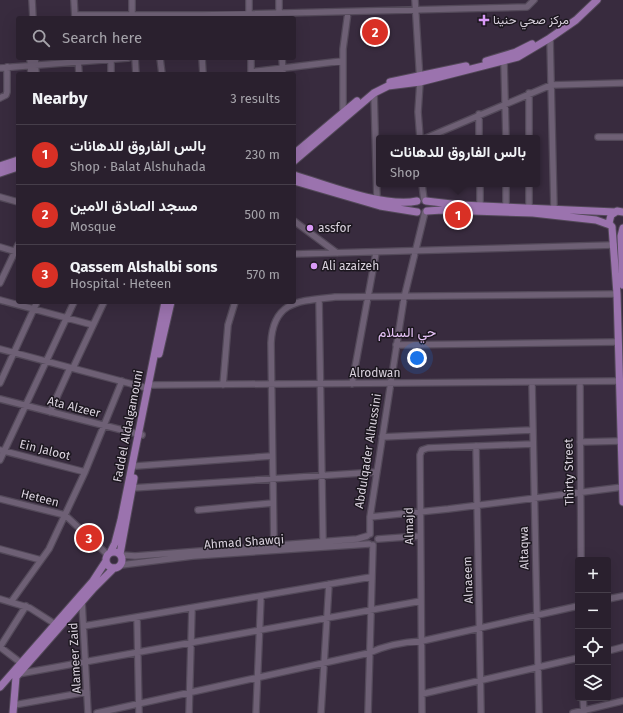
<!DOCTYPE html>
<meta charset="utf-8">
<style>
:root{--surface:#2a202e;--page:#322836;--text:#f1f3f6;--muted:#a5a3aa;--line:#463e4a;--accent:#d93025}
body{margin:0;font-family:"Fira Sans",Vazirmatn,sans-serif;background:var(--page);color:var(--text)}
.controls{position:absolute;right:12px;bottom:12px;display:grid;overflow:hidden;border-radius:4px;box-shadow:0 4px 16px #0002}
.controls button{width:36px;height:36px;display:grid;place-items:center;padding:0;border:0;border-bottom:1px solid var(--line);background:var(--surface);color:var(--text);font:20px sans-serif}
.you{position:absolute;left:417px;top:358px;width:14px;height:14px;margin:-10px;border:3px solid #fff;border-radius:50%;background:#1a73e8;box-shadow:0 0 0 6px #1a73e833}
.badge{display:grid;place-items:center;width:26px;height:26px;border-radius:50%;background:var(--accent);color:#fff;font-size:13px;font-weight:700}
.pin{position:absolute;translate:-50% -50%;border:2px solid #fff;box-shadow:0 1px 4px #0006}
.popup{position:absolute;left:376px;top:135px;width:164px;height:52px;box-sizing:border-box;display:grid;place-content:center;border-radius:4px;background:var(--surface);filter:drop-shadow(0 1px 3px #0005);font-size:13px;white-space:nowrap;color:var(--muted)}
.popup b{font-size:15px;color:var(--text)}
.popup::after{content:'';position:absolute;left:50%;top:100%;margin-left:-8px;border:8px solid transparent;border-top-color:var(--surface)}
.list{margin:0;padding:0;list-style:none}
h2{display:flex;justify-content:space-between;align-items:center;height:52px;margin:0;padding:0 16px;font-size:17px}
h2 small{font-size:13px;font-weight:400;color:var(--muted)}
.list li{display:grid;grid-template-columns:26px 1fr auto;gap:12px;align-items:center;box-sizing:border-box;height:60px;padding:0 16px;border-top:1px solid var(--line)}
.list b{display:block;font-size:15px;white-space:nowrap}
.list p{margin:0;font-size:13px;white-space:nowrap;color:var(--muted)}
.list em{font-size:13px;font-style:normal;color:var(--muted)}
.icon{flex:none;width:22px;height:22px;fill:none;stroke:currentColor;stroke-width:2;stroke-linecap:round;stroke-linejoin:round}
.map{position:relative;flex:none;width:623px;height:713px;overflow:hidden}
.search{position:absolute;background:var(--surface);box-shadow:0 4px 16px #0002;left:16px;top:16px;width:280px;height:44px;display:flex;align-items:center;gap:10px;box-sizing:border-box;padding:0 14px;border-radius:4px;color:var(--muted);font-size:15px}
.panel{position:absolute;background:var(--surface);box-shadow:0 4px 16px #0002;left:16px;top:72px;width:280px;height:232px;border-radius:4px}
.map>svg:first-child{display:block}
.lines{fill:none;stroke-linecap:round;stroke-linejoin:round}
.minor-casing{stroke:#534959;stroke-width:8}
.major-casing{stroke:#534959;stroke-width:9}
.minor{stroke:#6e6075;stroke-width:5.5}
.major{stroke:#9b73ae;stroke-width:7}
.poi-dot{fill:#d99af7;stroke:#1c171f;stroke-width:1.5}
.labels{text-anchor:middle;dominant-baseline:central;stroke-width:3;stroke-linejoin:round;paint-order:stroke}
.poi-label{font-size:12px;fill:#dad2de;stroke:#1c171f;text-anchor:start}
.street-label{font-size:12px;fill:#dad2de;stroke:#1c171f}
.quarter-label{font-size:14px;fill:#e5c2f6;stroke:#1c171f}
</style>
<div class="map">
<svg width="623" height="713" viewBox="0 0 623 713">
<rect width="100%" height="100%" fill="#382b3e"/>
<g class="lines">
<g class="minor-casing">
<path id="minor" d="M32 0 33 18
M74 0 75 18
M132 0V16
M249 0V18
M279 0V18
M415 0 420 82 418 112 420 138
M75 15H202L527 7 534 0
M550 38 554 209
M30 58 31 74
M35 58 36 74
M78 58 79 74
M111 58V74
M135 58 136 74
M160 58 162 74
M202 58 203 74
M251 58V74
M282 58 283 74
M504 62 506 138
M0 68 128 58
M251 72 342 61
M374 93 377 199
M529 93V138
M0 98 6 95 7 92V67
M343 113V49L348 12
M479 114V138
M598 137H623
M426 138 551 85 623 83
M422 184 424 200
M480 184V206
M506 184V207
M529 184V208
M0 197 18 202
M294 221 337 253
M0 247 17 252
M294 254 614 245
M0 283 18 245
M319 299 323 541
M0 300 93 325
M396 345 618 342
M0 349 147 388
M73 368 104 302
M0 383 37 302
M532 383 539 713
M580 383 581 560
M352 384 376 253
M152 385 623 381
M223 385 228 325 235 302
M0 399 142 435
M50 412 70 368
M382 437 532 430
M580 442 621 441
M476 446 481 713
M0 450 85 472
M0 460 74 302
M136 466 272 456
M132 488 377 472
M0 499 65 515 108 555
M198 510 273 503
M370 517 448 509 623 487
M370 534V517L404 298 425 212
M378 539 420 536
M0 549 41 560
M274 550 271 343C273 300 300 301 335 297L617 294
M121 555 135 556 357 539 367 536
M121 565 193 556 369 544
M0 599 30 608 55 624
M608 599 623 596
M11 602 49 549 85 472 122 381
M82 602 88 713
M137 617 139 713
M84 626 371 577
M0 647 26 606
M0 647 21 663
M608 651 623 647
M18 674 421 601
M422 694 578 658
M583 698 584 713
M14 705 87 692
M97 713 369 653C386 645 404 642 422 641L578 606
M189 713 192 608
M256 713 261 596
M321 713 329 584
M368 713 373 545
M422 713 420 455 422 450 428 448 532 444
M573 713 623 701"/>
</g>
<g class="major-casing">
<path id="major" d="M486 61 516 52 532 44
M390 82 466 66
M294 154 357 101
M294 161 374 93 388 86 420 82 518 57 550 38 576 20 597 0
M0 166 18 160
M0 173 18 167
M294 175C326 185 385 208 417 201
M294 181 380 206 417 212
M426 201 460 205 615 212
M427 211 442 210 533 213 596 220 610 225
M612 227 617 294 623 502
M612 227 609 223 611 215 617 211 623 212
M623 228 621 236 623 285
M159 354 171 302
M106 560a8 8 0 1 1 16 0a8 8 0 1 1-16 0Z
M110 553 115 543 121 520 165 302
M120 554 134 478
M0 687 93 581 106 561
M13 713 16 677 94 588 114 568"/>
</g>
<use href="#minor" class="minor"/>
<use href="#major" class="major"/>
</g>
<g class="poi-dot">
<path d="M482 14h4v4h4v4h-4v4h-4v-4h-4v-4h4z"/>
<circle cx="310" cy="228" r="4"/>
<circle cx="314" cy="266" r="4"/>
</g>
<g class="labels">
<g class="poi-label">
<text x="493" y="20">مركز صحي حنينا</text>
<text x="318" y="228">assfor</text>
<text x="322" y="266">Ali azaizeh</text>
</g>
<g class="street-label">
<text x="375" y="373">Alrodwan</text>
<text transform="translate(74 407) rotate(14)">Ata Alzeer</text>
<text transform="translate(128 426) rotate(-79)">Faddel Aldalgamouni</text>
<text transform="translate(45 450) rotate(14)">Ein Jaloot</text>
<text transform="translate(368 451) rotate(-81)">Abdulqader Alhussini</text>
<text transform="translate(569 472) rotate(-91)">Thirty Street</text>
<text transform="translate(40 498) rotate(14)">Heteen</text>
<text transform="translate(409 526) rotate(-91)">Almajd</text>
<text transform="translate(244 542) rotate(-4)">Ahmad Shawqi</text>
<text transform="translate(524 548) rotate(-91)">Altaqwa</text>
<text transform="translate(468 580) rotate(-92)">Alnaeem</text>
<text transform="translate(75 658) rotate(-93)">Alameer Zaid</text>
</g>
<g class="quarter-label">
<text x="407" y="332">حي السلام</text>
</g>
</g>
</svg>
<div class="controls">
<button>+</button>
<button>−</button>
<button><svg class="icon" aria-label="locate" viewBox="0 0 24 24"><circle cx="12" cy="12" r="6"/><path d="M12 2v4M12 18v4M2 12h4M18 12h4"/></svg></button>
<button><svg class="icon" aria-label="layers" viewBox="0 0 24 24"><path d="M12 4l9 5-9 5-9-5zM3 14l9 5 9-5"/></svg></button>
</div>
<div class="you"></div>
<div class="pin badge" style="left:458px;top:215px">1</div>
<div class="popup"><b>بالس الفاروق للدهانات</b>Shop</div>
<div class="pin badge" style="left:375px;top:32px">2</div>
<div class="pin badge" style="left:89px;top:538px">3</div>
<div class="search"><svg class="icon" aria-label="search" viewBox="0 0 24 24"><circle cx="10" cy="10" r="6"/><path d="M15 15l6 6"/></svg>Search here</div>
<section class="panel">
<h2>Nearby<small>3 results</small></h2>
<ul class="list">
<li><span class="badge">1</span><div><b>بالس الفاروق للدهانات</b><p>Shop · Balat Alshuhada</p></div><em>230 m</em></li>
<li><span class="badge">2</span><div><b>مسجد الصادق الامين</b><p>Mosque</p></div><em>500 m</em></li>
<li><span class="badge">3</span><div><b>Qassem Alshalbi sons</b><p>Hospital · Heteen</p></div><em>570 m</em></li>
</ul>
</section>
</div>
